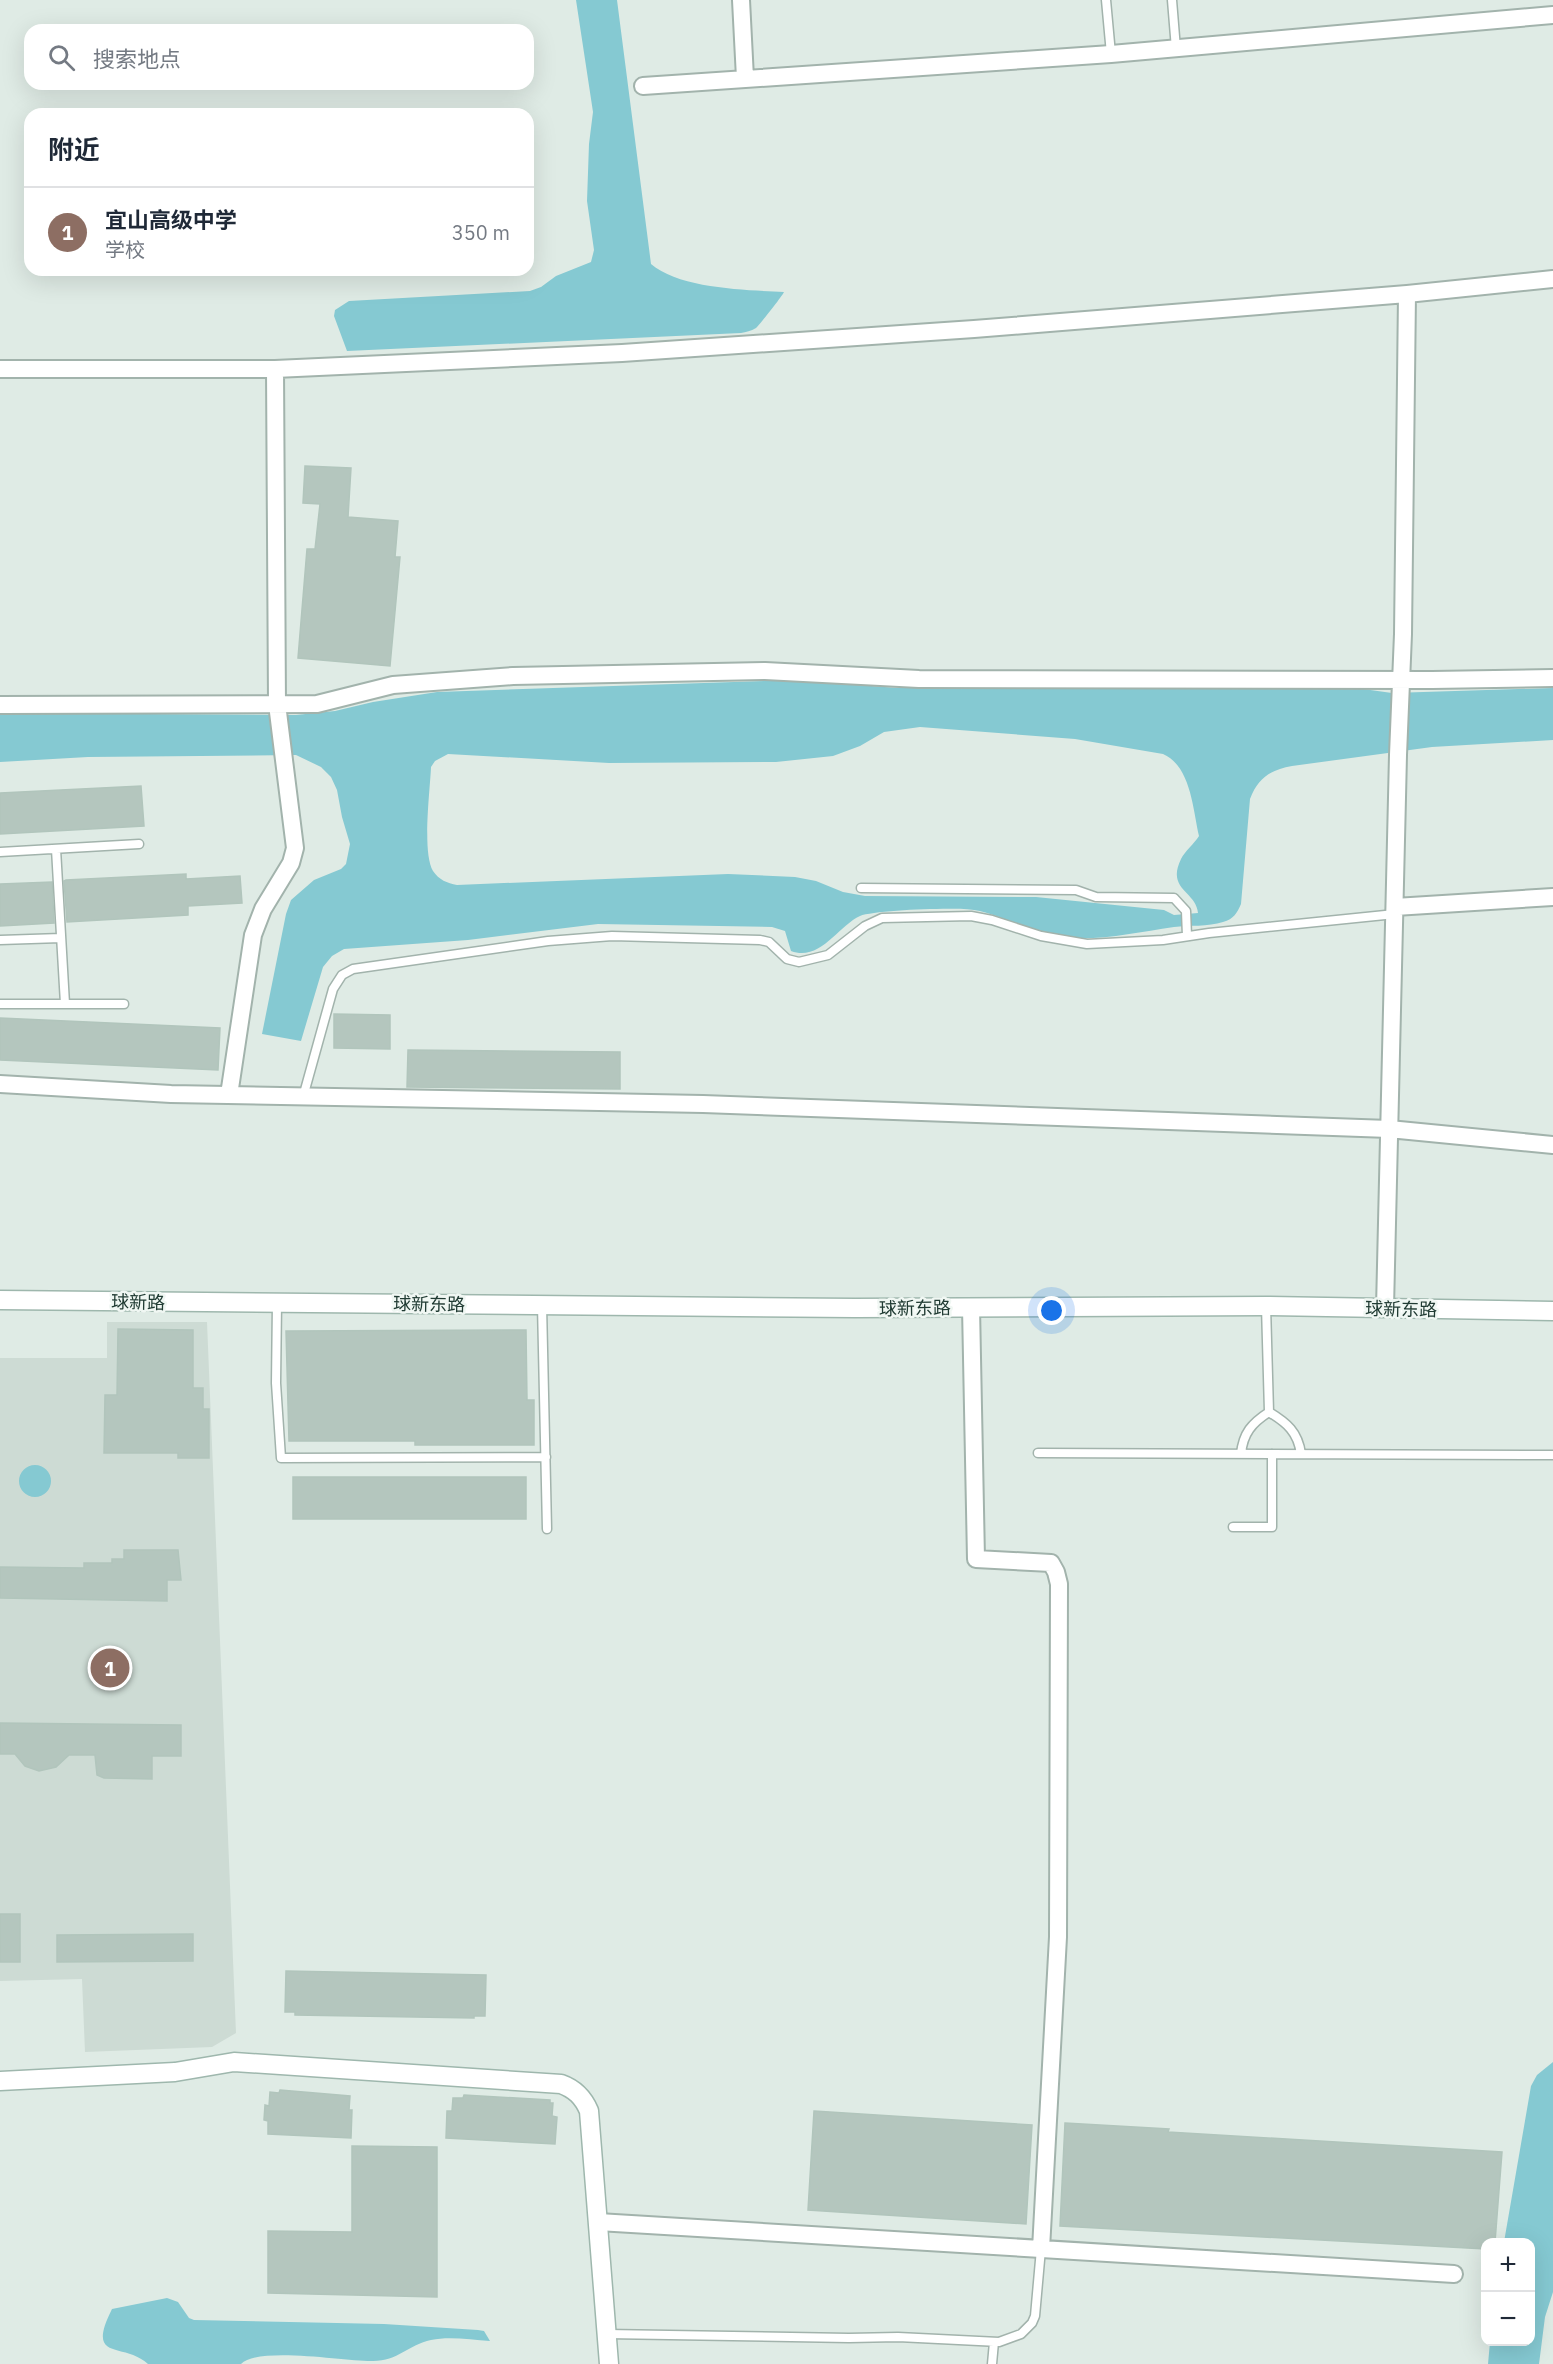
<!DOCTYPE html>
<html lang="zh">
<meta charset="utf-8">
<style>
:root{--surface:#fff;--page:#f2f2f3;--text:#1f2937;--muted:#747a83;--line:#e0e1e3;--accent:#d93025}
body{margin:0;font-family:"IBM Plex Sans","Noto Sans SC",sans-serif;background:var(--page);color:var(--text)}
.controls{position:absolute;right:18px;bottom:18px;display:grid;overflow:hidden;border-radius:12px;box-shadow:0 6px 24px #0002}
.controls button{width:54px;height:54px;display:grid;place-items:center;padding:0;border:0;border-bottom:2px solid var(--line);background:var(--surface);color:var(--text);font:30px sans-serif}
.you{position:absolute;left:1052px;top:1311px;width:21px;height:21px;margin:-15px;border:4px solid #fff;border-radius:50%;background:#1a73e8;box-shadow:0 0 0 9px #1a73e833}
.badge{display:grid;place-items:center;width:39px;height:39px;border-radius:50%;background:var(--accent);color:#fff;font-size:20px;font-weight:700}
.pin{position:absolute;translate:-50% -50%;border:3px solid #fff;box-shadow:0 2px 6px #0006}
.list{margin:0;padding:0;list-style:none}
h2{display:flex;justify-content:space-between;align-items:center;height:78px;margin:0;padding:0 24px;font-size:26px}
h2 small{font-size:20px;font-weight:400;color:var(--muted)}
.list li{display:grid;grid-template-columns:39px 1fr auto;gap:18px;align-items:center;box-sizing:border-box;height:90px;padding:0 24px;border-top:2px solid var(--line)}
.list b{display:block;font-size:22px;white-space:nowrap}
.list p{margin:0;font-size:20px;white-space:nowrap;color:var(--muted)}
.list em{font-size:20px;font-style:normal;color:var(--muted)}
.icon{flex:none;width:33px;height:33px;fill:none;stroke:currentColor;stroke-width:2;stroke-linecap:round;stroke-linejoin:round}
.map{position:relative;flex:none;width:1553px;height:2364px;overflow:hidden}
.search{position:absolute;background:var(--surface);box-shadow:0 6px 24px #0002;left:24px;top:24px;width:510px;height:66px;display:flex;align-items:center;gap:15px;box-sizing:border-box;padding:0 21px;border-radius:18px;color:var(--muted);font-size:22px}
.panel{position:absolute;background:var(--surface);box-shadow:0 6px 24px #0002;left:24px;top:108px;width:510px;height:168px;border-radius:18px}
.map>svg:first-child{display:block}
.built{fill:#cddbd4}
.water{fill:#85c9d2;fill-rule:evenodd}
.building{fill:#b4c6be;stroke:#b1c5bc;stroke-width:1.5}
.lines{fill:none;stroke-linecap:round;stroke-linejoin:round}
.lane-casing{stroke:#a2b3ac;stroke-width:11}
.street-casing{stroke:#a2b3ac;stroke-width:20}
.secondary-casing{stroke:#9eb7ad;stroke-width:21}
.lane{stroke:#fff;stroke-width:8}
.street{stroke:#fff;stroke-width:16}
.secondary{stroke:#fff;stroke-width:18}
.labels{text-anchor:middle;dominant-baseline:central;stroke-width:5;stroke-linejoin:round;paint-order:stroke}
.street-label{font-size:18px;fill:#203b33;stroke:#f0f7f3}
</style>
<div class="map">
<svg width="1553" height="2364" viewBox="0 0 1553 2364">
<rect width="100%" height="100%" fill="#dfebe5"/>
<path class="built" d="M107 1322H207L236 2033 212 2047 85 2052 82 1979 0 1981V1358H107Z"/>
<path class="water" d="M576 0H617L651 264C680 289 747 290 784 292 783 295 758 327 756 328 751 331 746 332 741 333L347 351 334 316 335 310 349 301 530 291 541 287 556 276 591 262 594 250 587 201 589 144 593 112Z
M792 680 898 688 1363 689 1392 693 1553 688V740L1432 747 1292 766C1270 770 1258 778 1250 799L1241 904C1237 913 1234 919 1223 922 1208 927 1189 925 1174 927 1131 933 1090 944 1047 935 1022 929 1000 914 974 910 957 907 875 910 860 916 838 926 820 962 791 951L785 931 772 927 598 924 468 940 344 949 332 956 323 967 301 1041 262 1034 286 914 291 900 314 880 341 869 346 864 350 844 342 817 337 790 331 777 321 767 296 755 88 757 0 762V713L296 715 335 711 373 702 437 692ZM920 727 1075 739 1163 754C1191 766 1193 810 1199 836 1194 844 1185 851 1181 859 1166 890 1196 891 1198 913L1174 915 1164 910 1036 897 865 896 843 892 816 881 795 877 728 874 457 885C447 883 439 880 433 871 422 852 430 792 431 767L435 761 448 754 609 763 776 762 833 756 860 746 884 732Z
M19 1481a16 16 0 1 1 32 0a16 16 0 1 1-32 0Z
M1553 2062V2292L1545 2317 1539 2364H1488L1490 2342H1530V2242H1504L1531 2086 1537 2075Z
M167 2298 178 2302 189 2318 194 2320 384 2324 478 2330 484 2331 490 2341C471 2340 450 2336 431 2340 408 2345 397 2362 371 2361 344 2361 258 2346 241 2364H148C124 2341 85 2363 112 2309Z"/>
<path class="building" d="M305 466 351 468 348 517 398 521 395 557H400L390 666 298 658 307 549H315L320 504 303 503Z
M141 786 144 826 0 834V793Z
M186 874V879L240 876 242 903 188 906V915L67 922 64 881 66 880Z
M52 882 54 923 0 926V884Z
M334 1014 390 1015V1049L334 1048Z
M0 1018 220 1028 218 1070 0 1060Z
M408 1050 620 1052V1089L407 1087Z
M118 1329 193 1330V1388H203V1409H209V1458H178V1453H104L105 1395H117Z
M526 1330 527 1400H534V1445H415V1441H289L286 1331Z
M293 1477H526V1519H293Z
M124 1550H178L181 1580H167V1601L0 1598V1567L84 1568V1563H112V1559H124Z
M0 1723 181 1725V1756H152V1779L104 1778 97 1775 95 1755H69L56 1767 39 1771 25 1766 15 1754H0Z
M0 1914H20V1962H0Z
M193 1934V1961L57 1962V1935Z
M286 1971 486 1975 485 2016H474V2018L295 2015V2012H285Z
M280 2090 350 2096 349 2110H352L351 2138 268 2134V2121L264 2120 265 2105 269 2106 270 2092 279 2093Z
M464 2095 550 2100V2103H553L552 2116 557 2117 555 2144 446 2138 447 2111H452L453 2098H463Z
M814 2111 1032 2125 1026 2224 808 2210Z
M1065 2123 1169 2129 1168 2132 1502 2152 1495 2242H1485V2249L1060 2226Z
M352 2146 437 2147V2297L268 2293V2231L352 2232Z"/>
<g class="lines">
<g class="lane-casing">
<path id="lane" d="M1106 0 1111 54
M1172 0 1176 49
M56 849 65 1004
M0 852 139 844
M861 888 1076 890 1096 897 1174 898 1186 911 1187 936
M0 940 61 938
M0 1004H124
M303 1097 333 989 342 975 353 969 548 941 612 936 760 940 769 942 787 959 799 962 828 955 865 926 882 918 971 916 992 920 1041 936 1087 944 1163 940 1209 933 1395 914
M277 1303 276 1383 281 1458 546 1457
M542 1305 547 1529
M1266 1306 1269 1412
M1269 1412C1287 1423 1298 1432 1301 1454
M1038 1453 1553 1455
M1241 1454C1243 1433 1252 1423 1269 1412
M1233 1527H1272V1454
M606 2334 849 2338 898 2337 999 2342 1021 2334 1032 2323 1035 2316 1041 2249
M992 2364 994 2342"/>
</g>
<g class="street-casing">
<path id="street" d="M741 0 745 78
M643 86 1111 54 1553 15
M0 369H275L622 353 974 329 1407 294 1553 279
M0 705 317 704 393 685 513 676 765 671 919 679 1432 680 1553 678
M1395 907 1553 897
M0 1084 171 1094 703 1104 1389 1129 1553 1145
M229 1095 253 935 263 909 291 863 295 848 277 704 275 369
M971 1307 976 1559 1051 1563 1056 1572 1059 1584 1058 1937 1041 2249
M1385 1308 1398 755 1403 634 1407 294
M598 2222 1454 2274"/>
</g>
<g class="secondary-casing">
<path id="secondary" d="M0 1300 855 1308 1266 1306 1553 1311
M0 2081 175 2072 234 2062 561 2084C575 2089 583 2097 589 2111L609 2364"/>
</g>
<use href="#lane" class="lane"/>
<use href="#street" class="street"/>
<use href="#secondary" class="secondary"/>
</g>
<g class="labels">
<g class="street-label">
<text transform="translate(138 1302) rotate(1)">球新路</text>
<text transform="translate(429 1304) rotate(1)">球新东路</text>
<text transform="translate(915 1308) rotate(-1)">球新东路</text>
<text transform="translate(1401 1309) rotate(1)">球新东路</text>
</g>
</g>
</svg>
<div class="controls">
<button>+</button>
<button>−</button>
</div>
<div class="you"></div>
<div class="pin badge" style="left:110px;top:1668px;background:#8d6e63">1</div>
<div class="search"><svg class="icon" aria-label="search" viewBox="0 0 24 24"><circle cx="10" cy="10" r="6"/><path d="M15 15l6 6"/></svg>搜索地点</div>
<section class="panel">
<h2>附近<small></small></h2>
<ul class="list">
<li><span class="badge" style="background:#8d6e63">1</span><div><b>宜山高级中学</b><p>学校</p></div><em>350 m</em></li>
</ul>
</section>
</div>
